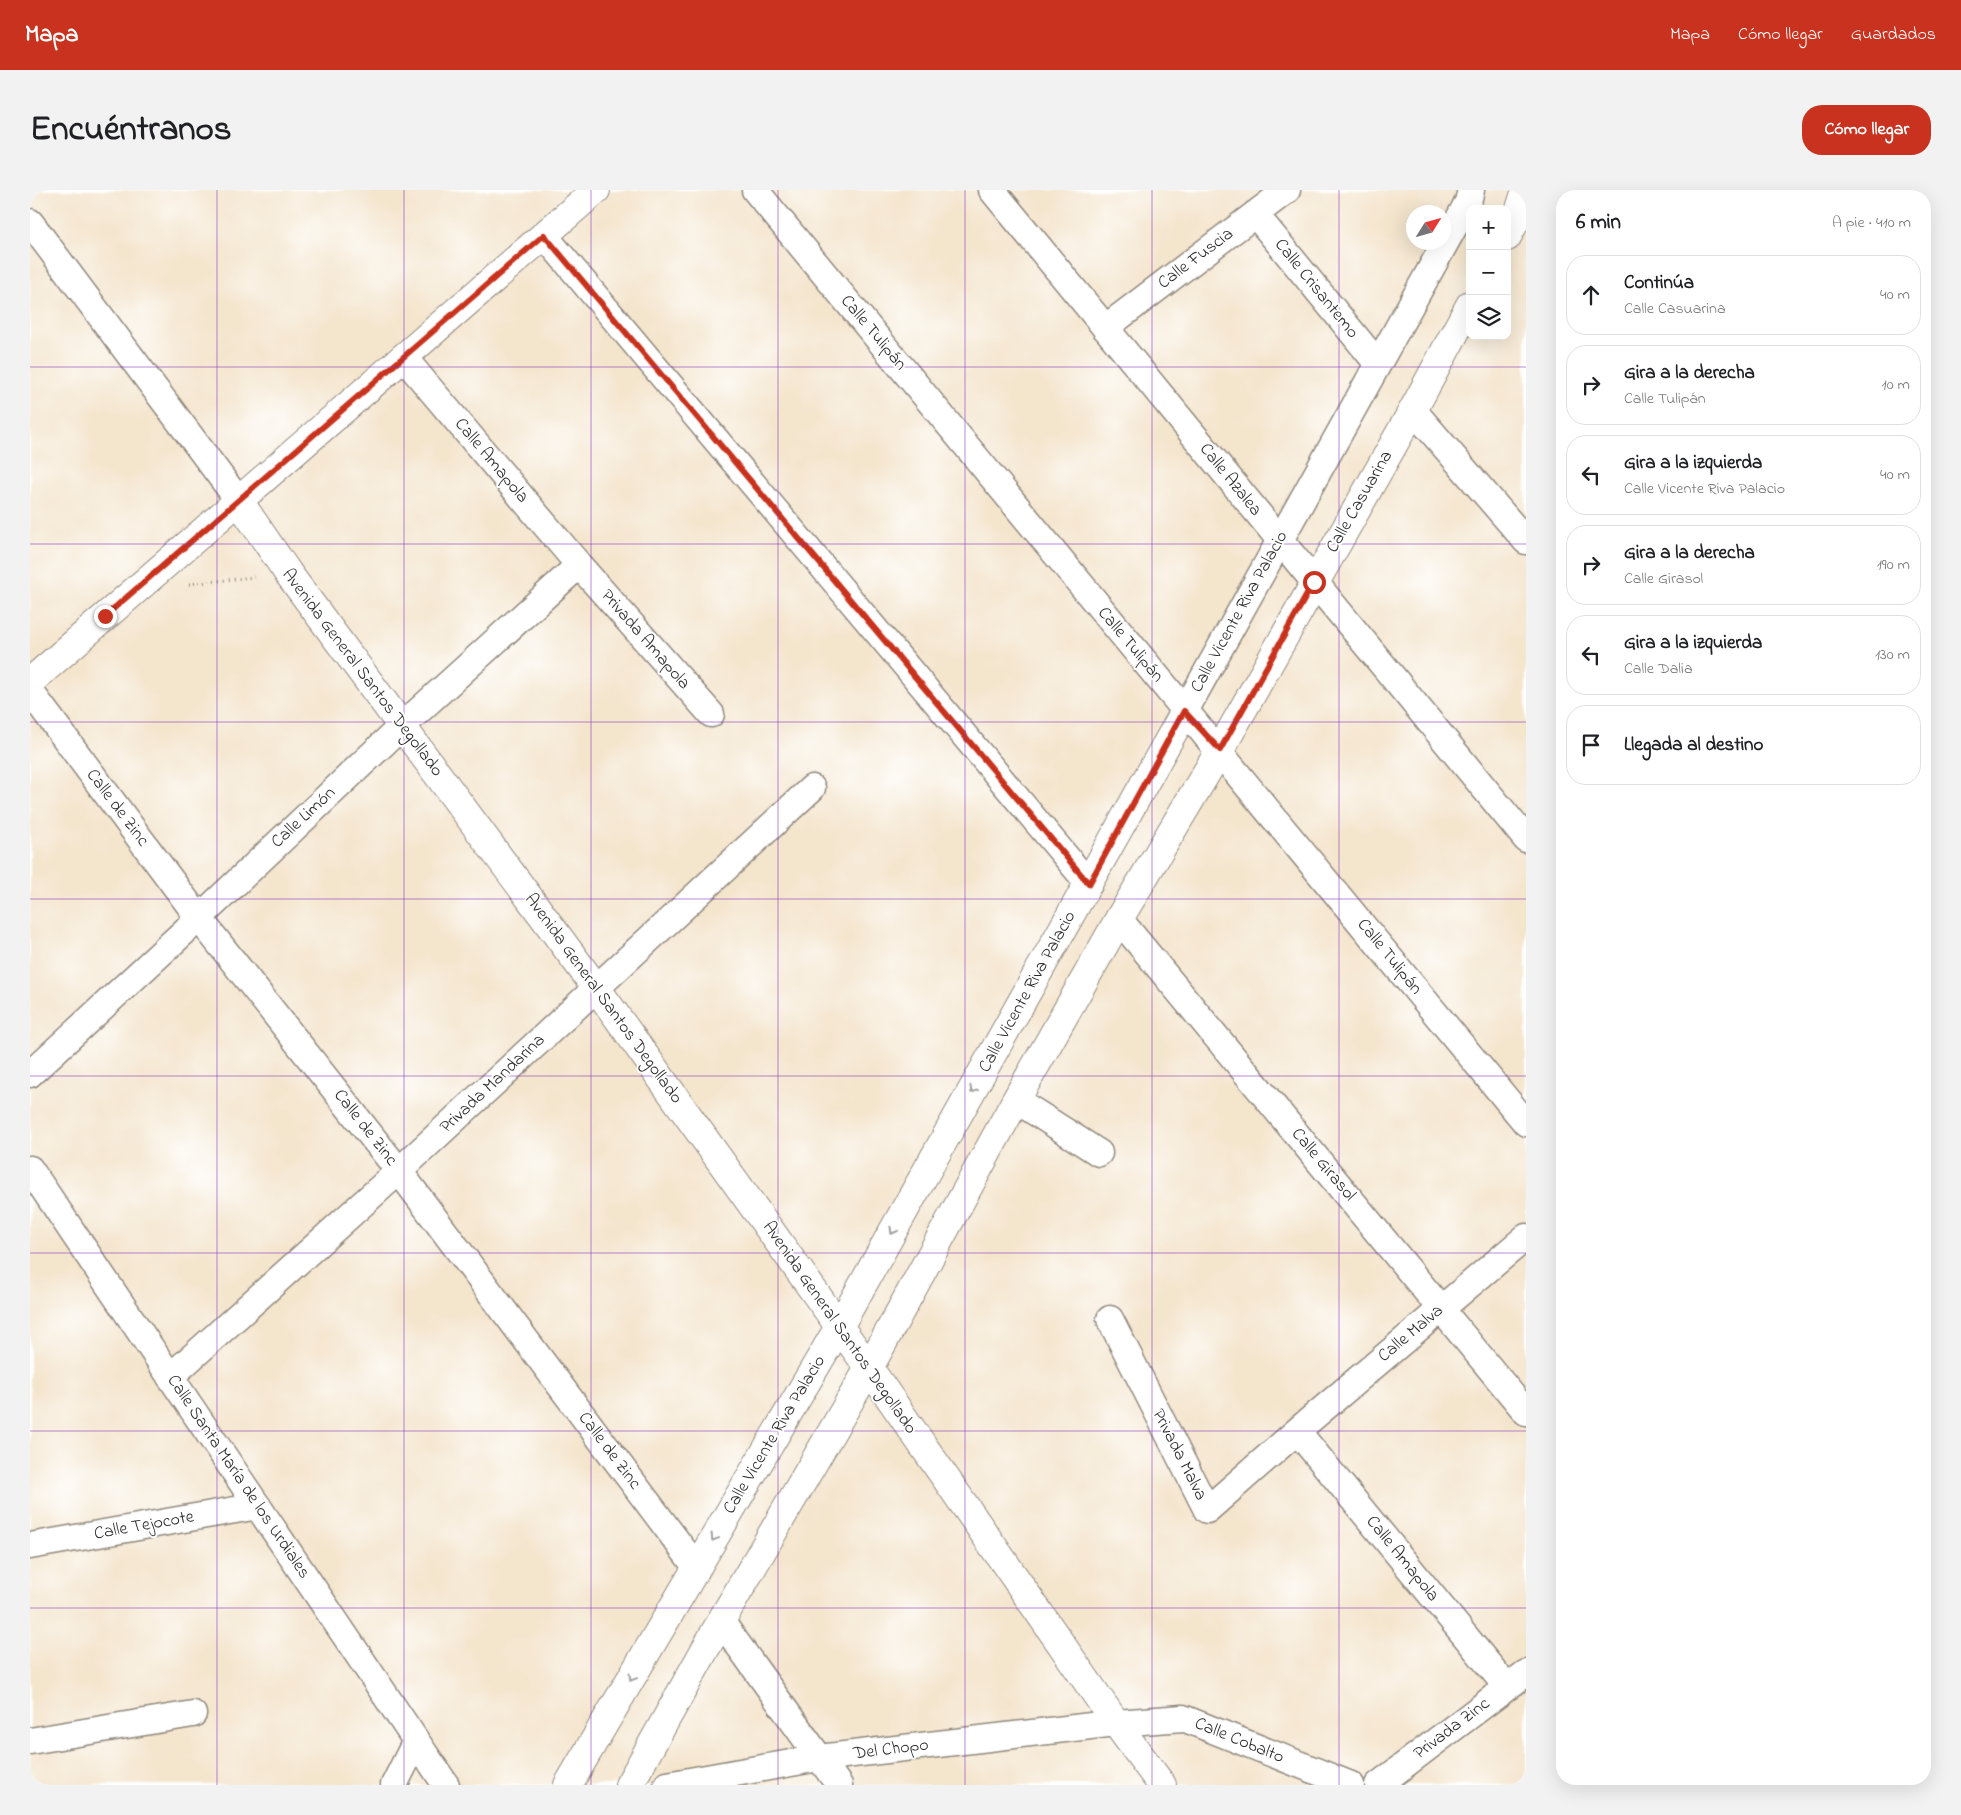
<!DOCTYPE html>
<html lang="es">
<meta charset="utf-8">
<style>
:root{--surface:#fff;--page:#f2f2f2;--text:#202124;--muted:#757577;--line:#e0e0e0;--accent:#c8321e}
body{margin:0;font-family:"Indie Flower",sans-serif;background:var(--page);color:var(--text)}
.controls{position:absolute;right:15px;top:15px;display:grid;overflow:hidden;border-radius:10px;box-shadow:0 5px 20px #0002}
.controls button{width:45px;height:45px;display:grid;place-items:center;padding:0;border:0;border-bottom:1px solid var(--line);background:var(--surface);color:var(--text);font:25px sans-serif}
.compass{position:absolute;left:1376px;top:15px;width:45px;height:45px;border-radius:50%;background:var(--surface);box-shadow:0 5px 20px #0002;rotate:53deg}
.stop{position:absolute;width:15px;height:15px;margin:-11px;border:4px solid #c8321e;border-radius:50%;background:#fff}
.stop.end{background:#c8321e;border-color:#fff;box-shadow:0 1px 5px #0008}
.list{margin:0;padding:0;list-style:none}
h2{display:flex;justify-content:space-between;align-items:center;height:65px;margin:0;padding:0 20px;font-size:21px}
h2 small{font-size:16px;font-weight:400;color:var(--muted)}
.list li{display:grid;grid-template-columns:32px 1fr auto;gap:15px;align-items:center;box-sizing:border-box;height:80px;margin:0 10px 10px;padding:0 10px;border:1px solid var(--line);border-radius:20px}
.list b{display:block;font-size:19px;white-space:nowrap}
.list p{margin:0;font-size:16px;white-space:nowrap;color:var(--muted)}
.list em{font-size:16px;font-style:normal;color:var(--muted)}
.icon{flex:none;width:28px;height:28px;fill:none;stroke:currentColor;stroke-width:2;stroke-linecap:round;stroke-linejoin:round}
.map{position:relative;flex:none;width:1496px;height:1595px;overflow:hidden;border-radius:20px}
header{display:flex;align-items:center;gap:30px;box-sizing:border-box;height:70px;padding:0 25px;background:var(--accent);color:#fff}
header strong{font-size:24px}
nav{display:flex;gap:28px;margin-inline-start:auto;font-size:18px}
.intro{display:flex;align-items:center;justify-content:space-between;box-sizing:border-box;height:120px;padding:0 30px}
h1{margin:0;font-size:35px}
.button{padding:12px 22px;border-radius:20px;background:var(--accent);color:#fff;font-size:18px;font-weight:700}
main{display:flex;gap:30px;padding:0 30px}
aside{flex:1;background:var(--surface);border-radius:20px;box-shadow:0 5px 20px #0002}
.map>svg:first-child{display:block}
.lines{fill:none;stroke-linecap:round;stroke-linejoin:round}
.minor-casing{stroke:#90887c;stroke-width:29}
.tertiary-casing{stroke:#90887c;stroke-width:30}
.path{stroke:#90887c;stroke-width:3;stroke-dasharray:1 4;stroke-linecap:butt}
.minor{stroke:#fff;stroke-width:26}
.tertiary{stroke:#fff;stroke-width:28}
.oneway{stroke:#a0a0a0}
.route{stroke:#c8321e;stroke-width:6}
.grid{fill:none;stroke:#7b2cbf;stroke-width:1;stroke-opacity:0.55}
.labels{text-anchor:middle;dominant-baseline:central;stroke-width:4;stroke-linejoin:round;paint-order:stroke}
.street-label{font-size:18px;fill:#2b2b2b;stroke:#fff}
</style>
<header>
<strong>Mapa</strong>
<nav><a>Mapa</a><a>Cómo llegar</a><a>Guardados</a></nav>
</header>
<div class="intro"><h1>Encuéntranos</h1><a class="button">Cómo llegar</a></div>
<main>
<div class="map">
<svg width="1496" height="1595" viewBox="0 0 1496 1595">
<rect width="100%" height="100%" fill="#fff"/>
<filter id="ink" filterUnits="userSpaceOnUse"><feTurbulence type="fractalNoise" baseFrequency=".02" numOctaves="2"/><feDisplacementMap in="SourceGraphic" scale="10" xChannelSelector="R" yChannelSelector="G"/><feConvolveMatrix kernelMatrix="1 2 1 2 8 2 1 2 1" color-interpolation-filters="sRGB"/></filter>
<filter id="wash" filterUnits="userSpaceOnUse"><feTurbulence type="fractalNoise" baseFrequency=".0096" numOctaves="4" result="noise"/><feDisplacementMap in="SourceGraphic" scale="20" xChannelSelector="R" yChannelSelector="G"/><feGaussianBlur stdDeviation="1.12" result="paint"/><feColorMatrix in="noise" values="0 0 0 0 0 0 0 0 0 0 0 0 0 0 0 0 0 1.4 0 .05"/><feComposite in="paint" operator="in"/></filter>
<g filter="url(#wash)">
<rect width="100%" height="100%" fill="#f4e5cd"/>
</g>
<g filter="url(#ink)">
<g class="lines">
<g class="minor-casing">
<path id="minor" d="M725 0 1496 933
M962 0 1496 649
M1225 24 1348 174
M0 32 209 311
M514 45 1059 694
M1075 138 1257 0
M374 168 549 375 681 524
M1383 220 1496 351
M0 501 169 728 369 981 667 1378
M1155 521 1438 12 1441 0
M1089 729 1496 1222
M0 884 169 728 372 536 549 375
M986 910 1069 963
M0 979 416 1595
M1080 1129 1177 1320 1267 1241 1496 1047
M140 1187 369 981 782 598
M1267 1241 1477 1497
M0 1356 228 1316
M691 1431 809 1595
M0 1551 163 1524
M364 1595 386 1551
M637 1595 789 1568 1086 1533 1153 1528 1321 1595
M1348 1595 1496 1483"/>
</g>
<g class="tertiary-casing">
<path id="tertiary" d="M1477 47 1487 28 1496 0
M209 311 258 383 567 799 839 1178 1086 1533 1132 1595
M0 492 566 0
M538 1595 809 1137 1155 521
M599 1595 691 1431 839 1178 986 910 1089 729 1190 560 1383 220 1440 115"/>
</g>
<path class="path" d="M159 394 224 387"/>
<use href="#minor" class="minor"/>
<use href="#tertiary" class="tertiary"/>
</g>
<defs><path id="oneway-chevron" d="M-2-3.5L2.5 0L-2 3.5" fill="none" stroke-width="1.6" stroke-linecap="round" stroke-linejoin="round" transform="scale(1.25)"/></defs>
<g class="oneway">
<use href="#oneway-chevron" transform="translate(943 900) rotate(119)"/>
<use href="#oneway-chevron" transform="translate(863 1041) rotate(119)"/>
<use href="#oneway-chevron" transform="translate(684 1348) rotate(121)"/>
<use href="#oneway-chevron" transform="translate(602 1488) rotate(121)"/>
</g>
</g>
<g class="lines" filter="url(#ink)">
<path class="route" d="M75 426 514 45 1059 694 1154 521 1190 560 1284 392"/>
</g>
<path class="grid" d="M187 0V1595M374 0V1595M561 0V1595M748 0V1595M935 0V1595M1122 0V1595M1309 0V1595M0 177H1496M0 354H1496M0 532H1496M0 709H1496M0 886H1496M0 1063H1496M0 1241H1496M0 1418H1496"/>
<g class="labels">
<g class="street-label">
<text transform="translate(1166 69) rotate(-37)">Calle Fuscia</text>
<text transform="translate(1286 99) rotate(51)">Calle Crisantemo</text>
<text transform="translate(843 143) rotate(50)">Calle Tulipán</text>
<text transform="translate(461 271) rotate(50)">Calle Amapola</text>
<text transform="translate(1200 290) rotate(51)">Calle Azalea</text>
<text transform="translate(1330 312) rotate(-60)">Calle Casuarina</text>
<text transform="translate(1210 422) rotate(-61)">Calle Vicente Riva Palacio</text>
<text transform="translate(615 450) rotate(49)">Privada Amapola</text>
<text transform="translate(1100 455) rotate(50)">Calle Tulipán</text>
<text transform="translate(332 483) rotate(53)">Avenida General Santos Degollado</text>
<text transform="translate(87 618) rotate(53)">Calle de Zinc</text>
<text transform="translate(274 628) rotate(-43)">Calle Limón</text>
<text transform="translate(1359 767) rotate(51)">Calle Tulipán</text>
<text transform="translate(998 802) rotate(-61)">Calle Vicente Riva Palacio</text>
<text transform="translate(573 809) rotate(54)">Avenida General Santos Degollado</text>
<text transform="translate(463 894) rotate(-43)">Privada Mandarina</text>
<text transform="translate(335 938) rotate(52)">Calle de Zinc</text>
<text transform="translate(1293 975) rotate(50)">Calle Girasol</text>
<text transform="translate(809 1138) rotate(55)">Avenida General Santos Degollado</text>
<text transform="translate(1381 1144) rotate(-40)">Calle Malva</text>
<text transform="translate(745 1245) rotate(-59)">Calle Vicente Riva Palacio</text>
<text transform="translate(579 1261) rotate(53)">Calle de Zinc</text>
<text transform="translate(1149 1265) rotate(63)">Privada Malva</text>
<text transform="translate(208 1287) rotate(56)">Calle Santa María de los Urdiales</text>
<text transform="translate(114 1336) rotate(-10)">Calle Tejocote</text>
<text transform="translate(1372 1369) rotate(51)">Calle Amapola</text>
<text transform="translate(1422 1539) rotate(-37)">Privada Zinc</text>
<text transform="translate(1209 1551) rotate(22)">Calle Cobalto</text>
<text transform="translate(861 1560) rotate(-7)">Del Chopo</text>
</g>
</g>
</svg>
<div class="controls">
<button>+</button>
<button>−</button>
<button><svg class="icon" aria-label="layers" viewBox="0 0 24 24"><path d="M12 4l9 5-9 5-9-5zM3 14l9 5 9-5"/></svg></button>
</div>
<svg class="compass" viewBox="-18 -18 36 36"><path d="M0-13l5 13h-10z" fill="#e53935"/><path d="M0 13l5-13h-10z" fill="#757577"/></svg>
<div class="stop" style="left:1284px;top:392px"></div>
<div class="stop end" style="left:75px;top:426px"></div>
</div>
<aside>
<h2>6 min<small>A pie · 410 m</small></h2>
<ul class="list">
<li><svg class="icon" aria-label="ahead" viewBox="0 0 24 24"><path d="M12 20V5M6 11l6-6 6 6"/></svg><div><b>Continúa</b><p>Calle Casuarina</p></div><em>40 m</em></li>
<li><svg class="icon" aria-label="right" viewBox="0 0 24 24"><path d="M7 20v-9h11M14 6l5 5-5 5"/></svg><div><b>Gira a la derecha</b><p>Calle Tulipán</p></div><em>10 m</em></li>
<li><svg class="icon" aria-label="left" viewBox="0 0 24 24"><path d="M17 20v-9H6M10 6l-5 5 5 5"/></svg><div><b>Gira a la izquierda</b><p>Calle Vicente Riva Palacio</p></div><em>40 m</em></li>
<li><svg class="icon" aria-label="right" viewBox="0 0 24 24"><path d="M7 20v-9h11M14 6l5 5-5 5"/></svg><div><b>Gira a la derecha</b><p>Calle Girasol</p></div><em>190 m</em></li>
<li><svg class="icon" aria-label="left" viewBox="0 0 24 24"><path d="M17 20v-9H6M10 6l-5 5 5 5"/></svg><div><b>Gira a la izquierda</b><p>Calle Dalia</p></div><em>130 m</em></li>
<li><svg class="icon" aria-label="arrive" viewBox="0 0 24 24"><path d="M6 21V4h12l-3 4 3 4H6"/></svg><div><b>Llegada al destino</b></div></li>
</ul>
</aside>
</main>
